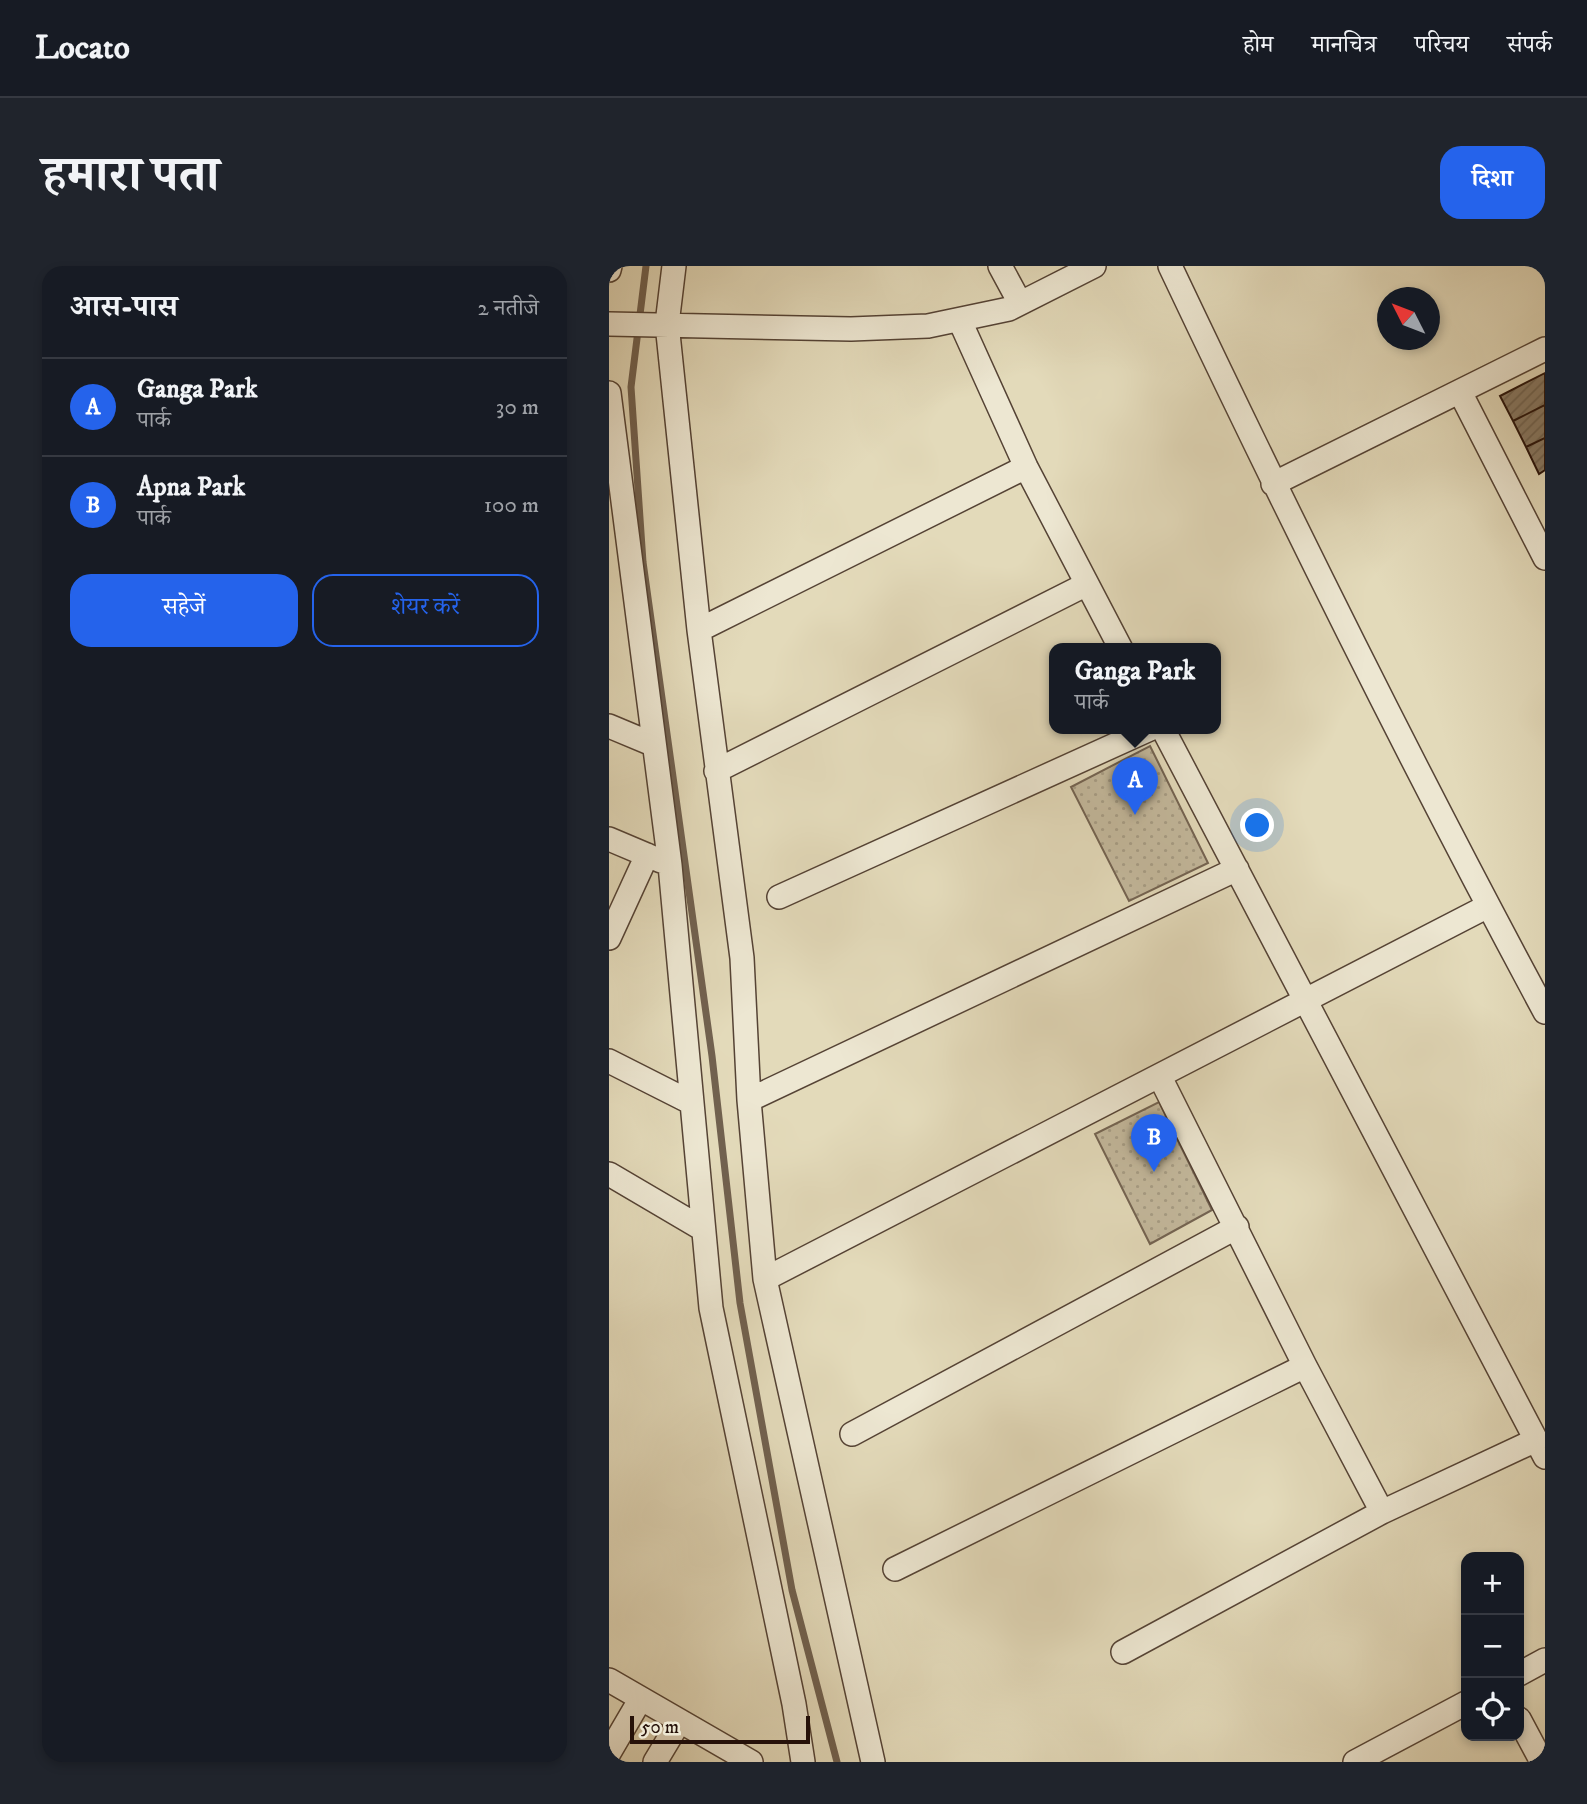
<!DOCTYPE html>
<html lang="hi">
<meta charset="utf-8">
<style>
:root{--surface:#171b24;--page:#20242c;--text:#f1f3f6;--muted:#9ea1a6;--line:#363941;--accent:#2563eb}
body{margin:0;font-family:"IM FELL DW Pica","Noto Serif Devanagari",serif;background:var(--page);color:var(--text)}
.controls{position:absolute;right:21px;bottom:21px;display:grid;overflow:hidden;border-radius:14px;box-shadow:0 4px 10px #0003}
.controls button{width:63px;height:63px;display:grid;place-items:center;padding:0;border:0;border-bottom:2px solid var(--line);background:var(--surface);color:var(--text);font:35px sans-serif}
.compass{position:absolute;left:768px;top:21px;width:63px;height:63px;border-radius:50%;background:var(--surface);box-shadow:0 4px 10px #0003;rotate:312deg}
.scale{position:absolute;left:21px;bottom:18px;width:180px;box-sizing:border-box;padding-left:7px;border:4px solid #261109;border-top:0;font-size:19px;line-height:24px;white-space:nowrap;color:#261109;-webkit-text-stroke:5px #ede7d2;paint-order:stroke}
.you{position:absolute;left:649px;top:560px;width:24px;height:24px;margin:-18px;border:5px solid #fff;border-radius:50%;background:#1a73e8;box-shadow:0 0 0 10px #1a73e833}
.badge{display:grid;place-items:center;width:46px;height:46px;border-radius:50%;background:var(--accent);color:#fff;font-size:23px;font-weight:700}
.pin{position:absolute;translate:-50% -58px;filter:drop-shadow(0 2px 4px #0008)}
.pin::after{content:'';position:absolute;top:37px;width:24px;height:21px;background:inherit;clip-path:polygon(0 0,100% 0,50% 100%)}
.popup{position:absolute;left:440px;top:377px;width:172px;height:91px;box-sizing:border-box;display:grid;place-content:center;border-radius:14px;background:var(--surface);filter:drop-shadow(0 2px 5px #0005);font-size:23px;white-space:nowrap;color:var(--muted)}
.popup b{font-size:26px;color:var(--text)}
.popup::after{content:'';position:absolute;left:50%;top:100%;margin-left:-14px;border:14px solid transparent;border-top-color:var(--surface)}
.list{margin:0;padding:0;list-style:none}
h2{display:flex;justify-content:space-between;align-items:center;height:91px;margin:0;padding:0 28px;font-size:30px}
h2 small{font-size:23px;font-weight:400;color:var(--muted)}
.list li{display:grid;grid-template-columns:46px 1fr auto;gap:21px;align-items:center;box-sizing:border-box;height:98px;padding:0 28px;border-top:2px solid var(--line)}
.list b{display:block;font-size:26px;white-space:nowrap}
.list p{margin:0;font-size:23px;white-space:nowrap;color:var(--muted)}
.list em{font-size:23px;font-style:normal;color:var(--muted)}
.actions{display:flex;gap:14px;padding:21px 28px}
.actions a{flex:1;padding:16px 0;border:2px solid var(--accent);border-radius:21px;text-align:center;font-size:24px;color:var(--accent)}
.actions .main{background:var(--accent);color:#fff}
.icon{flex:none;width:38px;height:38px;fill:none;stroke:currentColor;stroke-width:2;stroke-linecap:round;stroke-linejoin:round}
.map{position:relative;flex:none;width:936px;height:1496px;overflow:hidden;border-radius:21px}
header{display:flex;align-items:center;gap:42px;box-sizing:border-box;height:98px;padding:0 35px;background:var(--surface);border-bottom:2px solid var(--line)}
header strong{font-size:33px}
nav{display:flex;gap:38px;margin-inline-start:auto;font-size:24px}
.intro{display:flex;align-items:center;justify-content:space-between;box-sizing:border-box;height:168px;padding:0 42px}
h1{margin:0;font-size:49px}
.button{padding:18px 32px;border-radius:21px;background:var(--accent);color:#fff;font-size:24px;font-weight:700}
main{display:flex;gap:42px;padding:0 42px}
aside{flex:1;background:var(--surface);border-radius:21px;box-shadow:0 4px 10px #0003}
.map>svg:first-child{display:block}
.park{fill:url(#park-dots);stroke:#746452;stroke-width:2}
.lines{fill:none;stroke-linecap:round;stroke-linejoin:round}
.stream{stroke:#71614f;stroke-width:7}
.building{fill:url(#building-hatch);stroke:#261109;stroke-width:2}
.street-casing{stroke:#554335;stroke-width:26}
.street{stroke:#ede7d2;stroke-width:23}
</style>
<header>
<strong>Locato</strong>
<nav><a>होम</a><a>मानचित्र</a><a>परिचय</a><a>संपर्क</a></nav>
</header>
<div class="intro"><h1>हमारा पता</h1><a class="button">दिशा</a></div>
<main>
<aside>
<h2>आस-पास<small>2 नतीजे</small></h2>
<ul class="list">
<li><span class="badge">A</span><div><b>Ganga Park</b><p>पार्क</p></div><em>30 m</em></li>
<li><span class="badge">B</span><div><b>Apna Park</b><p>पार्क</p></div><em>100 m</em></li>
</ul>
<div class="actions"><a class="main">सहेजें</a><a>शेयर करें</a></div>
</aside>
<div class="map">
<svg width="936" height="1496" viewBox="0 0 936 1496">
<defs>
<pattern id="park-dots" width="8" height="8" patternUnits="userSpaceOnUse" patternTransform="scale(1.75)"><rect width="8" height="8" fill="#c3b89c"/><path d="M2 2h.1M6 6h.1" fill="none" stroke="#a79d85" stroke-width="1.8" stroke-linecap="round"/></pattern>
<pattern id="building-hatch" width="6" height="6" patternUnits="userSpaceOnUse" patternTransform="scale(1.75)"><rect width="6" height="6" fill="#887a65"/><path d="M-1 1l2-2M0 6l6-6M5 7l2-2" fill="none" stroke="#6f6351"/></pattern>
</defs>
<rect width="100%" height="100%" fill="#e3daba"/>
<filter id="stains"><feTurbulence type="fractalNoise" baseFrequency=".00286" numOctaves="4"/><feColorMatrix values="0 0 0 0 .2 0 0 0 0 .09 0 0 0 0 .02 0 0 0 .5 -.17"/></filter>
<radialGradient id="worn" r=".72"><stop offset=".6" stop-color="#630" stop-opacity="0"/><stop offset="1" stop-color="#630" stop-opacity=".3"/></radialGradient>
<path class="park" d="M541 480 599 597 520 635 462 521Z
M550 836 603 944 541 978 486 868Z"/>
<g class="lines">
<path class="stream" d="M37 0 22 121 34 296 103 790 131 1037 183 1324 228 1496"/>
</g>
<path class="building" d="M936 107V139L904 155 891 130Z
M936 139V172L917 181 904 155Z
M936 172V204L930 208 917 181Z"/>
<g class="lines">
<g class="street-casing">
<path id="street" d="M65 0 58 58 90 364 133 692 140 834 156 1013 264 1496
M391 0 411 37
M561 0C680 251 804 501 936 746
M0 4 1 0
M351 55 417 201 512 383
M0 58 242 63 319 60 400 43 485 0
M851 126 936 292
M0 127 61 599 102 1042 185 1438 194 1496
M664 218 936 83
M90 364 417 201
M0 460 43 478
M554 463 936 1191
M107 505 478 318
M0 573 52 595
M170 631 541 463
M0 672 38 589
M0 795 81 836
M551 811 696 1100 773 1246
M140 834 628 603
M0 908 92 962
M156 1013 879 640
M243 1168 628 961
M286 1303 696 1100
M514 1386 773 1246 927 1174
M910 1408 936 1394
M0 1414 142 1496
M910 1453 933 1496
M0 1487 31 1434
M46 1496 70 1456
M746 1496 857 1437"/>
</g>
<use href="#street" class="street"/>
</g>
<rect width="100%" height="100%" filter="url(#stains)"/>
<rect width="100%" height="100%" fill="url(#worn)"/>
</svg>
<div class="controls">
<button>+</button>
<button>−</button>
<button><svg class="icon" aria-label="locate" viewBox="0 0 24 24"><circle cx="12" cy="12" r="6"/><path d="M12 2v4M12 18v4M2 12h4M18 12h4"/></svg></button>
</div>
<svg class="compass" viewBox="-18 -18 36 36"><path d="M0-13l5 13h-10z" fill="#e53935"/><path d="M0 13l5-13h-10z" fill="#9ea1a6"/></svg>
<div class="scale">50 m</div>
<div class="you"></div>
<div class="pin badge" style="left:526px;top:549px">A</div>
<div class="popup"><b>Ganga Park</b>पार्क</div>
<div class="pin badge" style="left:545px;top:906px">B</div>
</div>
</main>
